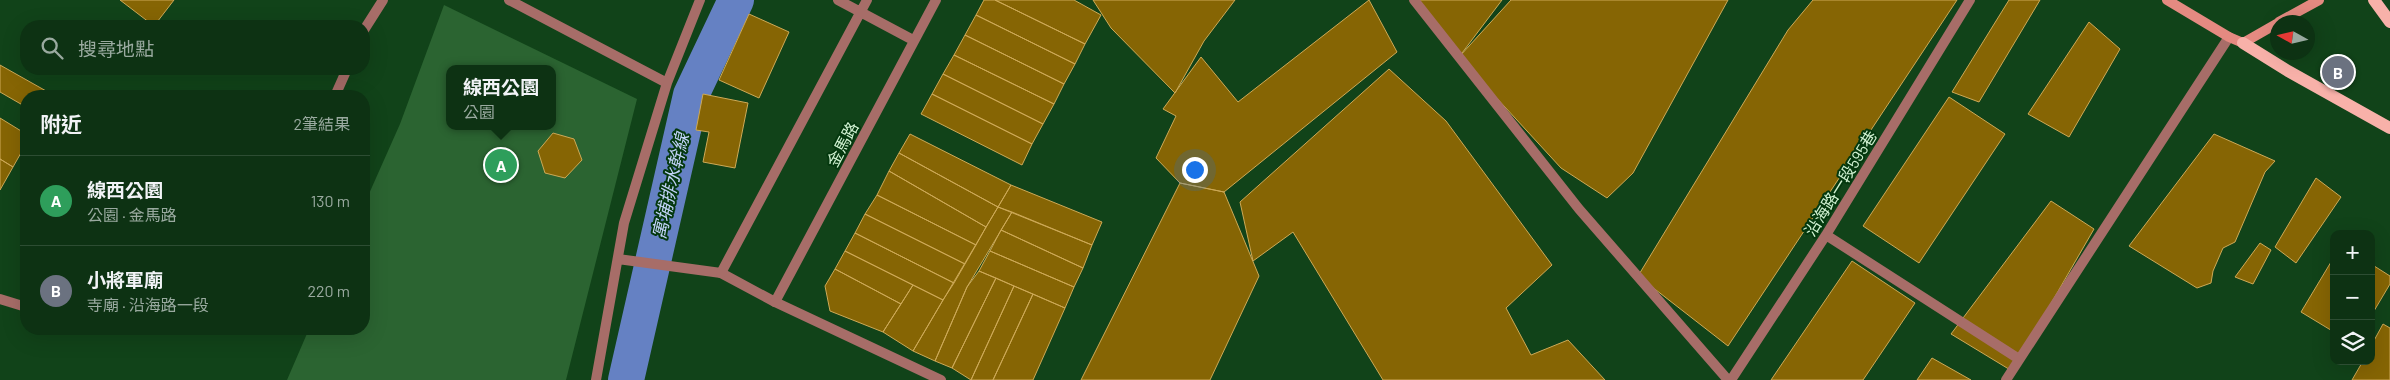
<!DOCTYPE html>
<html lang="zh-TW">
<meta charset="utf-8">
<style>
:root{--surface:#0d3213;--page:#1b3e21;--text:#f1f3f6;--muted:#9aaaa0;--line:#2d4d33;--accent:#95b2f1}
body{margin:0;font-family:Barlow,"Noto Sans TC",sans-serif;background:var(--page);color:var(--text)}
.controls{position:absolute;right:15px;bottom:15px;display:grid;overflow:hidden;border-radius:10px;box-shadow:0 5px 20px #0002}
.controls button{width:45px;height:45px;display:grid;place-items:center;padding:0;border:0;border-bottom:1px solid var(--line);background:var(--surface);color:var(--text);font:25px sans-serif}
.compass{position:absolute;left:2270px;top:15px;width:45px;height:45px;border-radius:50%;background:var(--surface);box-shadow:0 5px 20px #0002;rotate:278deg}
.you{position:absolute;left:1194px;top:169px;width:18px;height:18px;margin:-12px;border:4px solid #fff;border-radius:50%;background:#1a73e8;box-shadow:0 0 0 8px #1a73e833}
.badge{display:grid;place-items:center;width:32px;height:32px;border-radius:50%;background:var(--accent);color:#fff;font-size:16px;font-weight:700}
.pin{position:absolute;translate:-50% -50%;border:2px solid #fff;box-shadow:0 1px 5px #0006}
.popup{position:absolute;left:446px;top:65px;width:110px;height:65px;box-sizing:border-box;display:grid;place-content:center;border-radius:10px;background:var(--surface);filter:drop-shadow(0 1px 4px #0005);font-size:16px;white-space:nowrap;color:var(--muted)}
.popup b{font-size:19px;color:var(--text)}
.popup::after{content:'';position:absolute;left:50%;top:100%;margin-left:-10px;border:10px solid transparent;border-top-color:var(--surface)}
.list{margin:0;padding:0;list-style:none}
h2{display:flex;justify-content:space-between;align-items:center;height:65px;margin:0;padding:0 20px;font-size:21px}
h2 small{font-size:16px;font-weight:400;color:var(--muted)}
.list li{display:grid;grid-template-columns:32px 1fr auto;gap:15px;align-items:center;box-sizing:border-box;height:90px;padding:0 20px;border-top:1px solid var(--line)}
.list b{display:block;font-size:19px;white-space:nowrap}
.list p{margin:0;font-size:16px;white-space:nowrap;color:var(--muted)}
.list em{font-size:16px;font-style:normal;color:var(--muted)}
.icon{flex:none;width:28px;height:28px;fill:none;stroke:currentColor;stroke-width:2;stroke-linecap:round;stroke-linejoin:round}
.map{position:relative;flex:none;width:2390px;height:380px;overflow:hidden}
.search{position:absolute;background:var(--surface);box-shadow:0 5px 20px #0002;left:20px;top:20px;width:350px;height:55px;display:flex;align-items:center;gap:12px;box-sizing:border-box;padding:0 18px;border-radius:20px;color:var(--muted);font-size:19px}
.panel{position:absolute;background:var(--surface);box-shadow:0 5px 20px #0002;left:20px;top:90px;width:350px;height:245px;border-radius:20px}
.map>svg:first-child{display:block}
.green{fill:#2b6431;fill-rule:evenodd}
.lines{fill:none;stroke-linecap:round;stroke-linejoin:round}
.canal{stroke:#6581c3;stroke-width:36}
.building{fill:#866504;stroke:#cda957}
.lane{stroke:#a76d68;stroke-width:10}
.street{stroke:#a76d68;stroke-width:10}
.secondary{stroke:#e58a81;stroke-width:10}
.primary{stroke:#f8b1a9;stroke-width:12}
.labels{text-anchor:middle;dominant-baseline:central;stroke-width:4;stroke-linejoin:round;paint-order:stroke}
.street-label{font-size:16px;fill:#d2f3d3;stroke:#04380e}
.water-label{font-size:18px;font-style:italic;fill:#c2d3f8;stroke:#04380e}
</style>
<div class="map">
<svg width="2390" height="380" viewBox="0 0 2390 380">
<rect width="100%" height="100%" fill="#114319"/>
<path class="green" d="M444 5 637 99 566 380H287L309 329H364V205L400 124ZM450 69H552V126H450Z"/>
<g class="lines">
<path class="canal" d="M626 380 691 95 736 0"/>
</g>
<path class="building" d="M120 0H174L154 26Z
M984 0H995L1085 44 1075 64 976 15Z
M995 0H1074L1101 15 1085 44Z
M1093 0H1235L1204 41 1175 93 1111 28Z
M1369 0 1397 52 1224 192 1180 183 1156 158 1176 116 1163 109 1201 57 1238 102Z
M1414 0H1502L1459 57Z
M1511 0H1728L1633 173 1607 198 1561 168 1459 57Z
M1813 0H1957L1728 346 1638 276 1788 30Z
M2009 0H2040L1979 102 1952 92Z
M749 14 789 32 759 98 719 80Z
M976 15 1075 64 1064 84 965 35Z
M2089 22 2120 49 2069 137 2028 114Z
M965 35 1064 84 1054 104 954 55Z
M954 55 1054 104 1043 124 943 74Z
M0 65 55 96H26V107L0 92Z
M1389 69 1446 121 1552 265 1506 308 1531 355 1568 340 1605 380H1383L1293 232 1253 261 1240 202Z
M943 74 1043 124 1032 144 932 94Z
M703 94 748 103 735 168 703 162 709 132 696 130Z
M932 94 1032 144 1022 165 921 114Z
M1949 97 2005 134 1919 263 1863 226Z
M0 118 26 134V144L13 167 0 159Z
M553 133 574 139 582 160 565 178 545 173 538 151Z
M910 134 1011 185 998 207 899 153Z
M2214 134 2275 161 2265 172 2235 242 2223 248 2213 271 2211 283 2197 288 2129 246Z
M899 153 998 207 986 227 889 171Z
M0 159 13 167 0 190Z
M889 171 986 227 976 245 877 195Z
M2316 178 2341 197 2296 263 2275 247Z
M1180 183 1224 192 1259 276 1210 380H1081Z
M1011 185 1102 222 1092 245 998 207Z
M877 195 976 245 965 264 865 214Z
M2051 201 2094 229 2012 371 1951 334Z
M998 207 1012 212 967 287 935 361 913 351Z
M1012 212 1092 245 1083 268 1001 230Z
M865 214 965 264 954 283 855 233Z
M1001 230 1083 268 1074 287 990 251Z
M855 233 954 283 943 300 845 251Z
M2260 243 2271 250 2253 284 2235 277Z
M845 251 913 285 901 304 835 269Z
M990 251 1074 287 1065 308 979 271Z
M2334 257V332L2301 312Z
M1852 261 1915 303 1863 380H1771Z
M2371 264 2390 276V284L2371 316Z
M835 269 901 304 883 332 830 311 825 286Z
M979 271 996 278 952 368 935 361 967 287Z
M996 278 1014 286 971 380 952 368Z
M913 285 943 300 913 351 883 332Z
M1014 286 1033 294 993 380H971Z
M1033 294 1065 308 1033 380H993Z
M2383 324 2390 328V380H2352L2363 361H2371V346Z
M1932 358 1971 380H1917Z"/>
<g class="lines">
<path class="lane" d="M509 0 667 83
M1414 0 1579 209 1728 380
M364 30 383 0
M335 96 347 69
M1826 235 2019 359
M618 259 721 273 775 302 941 380
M0 299 26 307
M596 380 624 223 667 83 700 0
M1731 380 1826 235 1970 0
M2006 380 2229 37"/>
<path class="street" d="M838 0 913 40
M721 273 867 0
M775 302 936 0"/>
<path class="secondary" d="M2167 0 2229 37 2243 43 2278 23
M2279 22 2319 0"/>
<path class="primary" d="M2374 0 2390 22
M2243 43 2288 71 2390 128"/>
</g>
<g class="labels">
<g class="street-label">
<text transform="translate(842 144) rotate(-62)">金馬路</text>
<text transform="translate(1840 183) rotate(-58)">沿海路一段595巷</text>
</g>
<g class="water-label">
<text transform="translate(670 186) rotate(-77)">寓埔排水幹線</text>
</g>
</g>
</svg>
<div class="controls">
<button>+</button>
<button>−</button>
<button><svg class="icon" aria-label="layers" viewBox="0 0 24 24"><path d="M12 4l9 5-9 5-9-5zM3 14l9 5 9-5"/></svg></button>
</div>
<svg class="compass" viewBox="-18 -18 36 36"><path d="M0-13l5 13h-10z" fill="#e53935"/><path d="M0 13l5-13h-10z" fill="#9aaaa0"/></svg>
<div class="you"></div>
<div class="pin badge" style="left:501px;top:165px;background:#2e9e5b">A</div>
<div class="popup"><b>線西公園</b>公園</div>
<div class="pin badge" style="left:2338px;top:72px;background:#6b7280">B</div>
<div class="search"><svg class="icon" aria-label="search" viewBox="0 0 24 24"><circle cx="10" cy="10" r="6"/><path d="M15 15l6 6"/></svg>搜尋地點</div>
<section class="panel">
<h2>附近<small>2筆結果</small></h2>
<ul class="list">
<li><span class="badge" style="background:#2e9e5b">A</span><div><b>線西公園</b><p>公園 · 金馬路</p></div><em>130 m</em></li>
<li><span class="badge" style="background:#6b7280">B</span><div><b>小將軍廟</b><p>寺廟 · 沿海路一段</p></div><em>220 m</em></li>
</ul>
</section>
</div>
